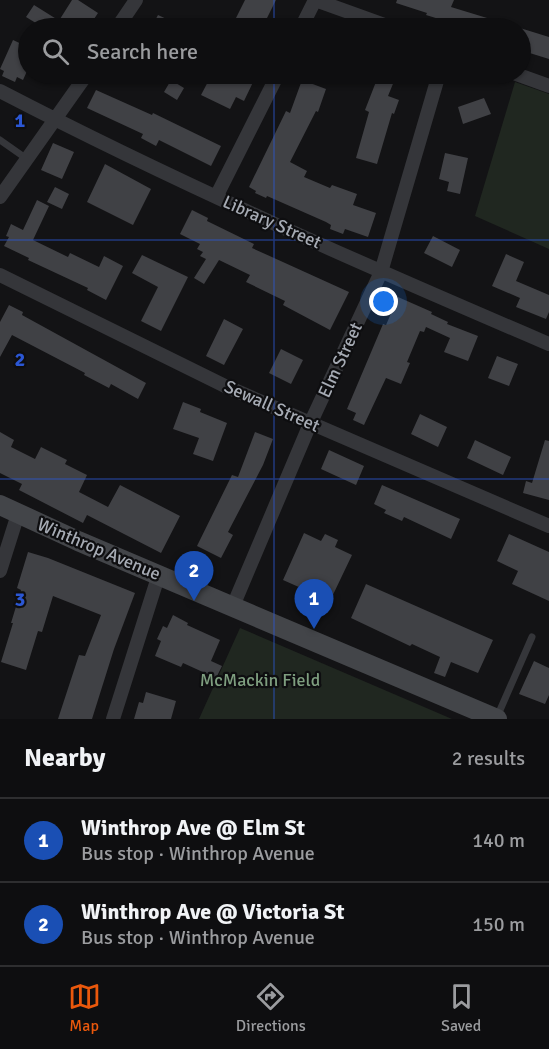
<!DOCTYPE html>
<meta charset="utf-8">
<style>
:root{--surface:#0e0e10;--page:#1c1c1e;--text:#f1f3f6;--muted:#9b9c9f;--line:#2e2e30;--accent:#ea580c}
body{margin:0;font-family:Signika,sans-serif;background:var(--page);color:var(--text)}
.you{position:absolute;left:384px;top:302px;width:21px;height:21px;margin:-15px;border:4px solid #fff;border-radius:50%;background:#1a73e8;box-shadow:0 0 0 9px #1a73e833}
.badge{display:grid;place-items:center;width:39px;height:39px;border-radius:50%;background:var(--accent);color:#fff;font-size:20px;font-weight:700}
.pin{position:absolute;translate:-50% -50px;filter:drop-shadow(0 2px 3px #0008)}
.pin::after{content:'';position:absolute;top:32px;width:21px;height:18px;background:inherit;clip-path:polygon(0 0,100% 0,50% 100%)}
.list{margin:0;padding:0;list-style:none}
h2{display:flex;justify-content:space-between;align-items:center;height:78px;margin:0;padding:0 24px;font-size:26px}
h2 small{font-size:20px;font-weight:400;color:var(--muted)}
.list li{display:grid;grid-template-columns:39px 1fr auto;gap:18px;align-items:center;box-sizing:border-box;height:84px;padding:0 24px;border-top:2px solid var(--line)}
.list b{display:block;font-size:22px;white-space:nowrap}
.list p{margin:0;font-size:20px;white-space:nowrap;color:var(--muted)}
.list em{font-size:20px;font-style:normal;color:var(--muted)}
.icon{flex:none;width:33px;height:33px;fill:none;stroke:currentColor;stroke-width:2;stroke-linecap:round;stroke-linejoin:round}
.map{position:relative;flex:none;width:549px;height:719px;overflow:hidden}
.search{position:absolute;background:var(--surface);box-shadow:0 2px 4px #0004;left:18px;right:18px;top:18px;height:66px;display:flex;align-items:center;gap:15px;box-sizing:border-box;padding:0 21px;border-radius:33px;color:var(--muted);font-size:22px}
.sheet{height:246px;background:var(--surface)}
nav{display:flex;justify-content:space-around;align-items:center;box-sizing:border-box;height:84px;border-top:2px solid var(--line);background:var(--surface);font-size:16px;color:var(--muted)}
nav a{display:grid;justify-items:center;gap:3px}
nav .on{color:var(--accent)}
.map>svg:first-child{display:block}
.green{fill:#202720}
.building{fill:#404145}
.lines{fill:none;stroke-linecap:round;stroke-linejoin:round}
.service{stroke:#35363a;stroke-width:7}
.minor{stroke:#35363a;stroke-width:14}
.secondary{stroke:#434549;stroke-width:20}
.grid{fill:none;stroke:#2b57d4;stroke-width:1.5;stroke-opacity:0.55}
.labels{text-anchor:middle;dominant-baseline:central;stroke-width:4.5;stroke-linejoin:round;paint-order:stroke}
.street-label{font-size:18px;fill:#a6abb4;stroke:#0e0e10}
.park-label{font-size:18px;fill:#7e9e7f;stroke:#0e0e10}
.grid-label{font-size:20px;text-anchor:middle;font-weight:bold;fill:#2b57d4;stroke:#0e0e10;stroke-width:4.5;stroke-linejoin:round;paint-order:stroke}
</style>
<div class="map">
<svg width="549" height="719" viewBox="0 0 549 719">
<rect width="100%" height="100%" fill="#131315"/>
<path class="green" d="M515 82 549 94V249L475 216Z
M240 628 452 719H199Z"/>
<path class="building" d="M72 0H78L98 13 88 28H75L60 19Z
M245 0H276L262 28H231Z
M397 0H454L451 7 510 25 509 28H468L426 15 427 13 396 3Z
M34 5 58 20 53 28H44L26 17Z
M158 15 186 28H151Z
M520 28 549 37V59L520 50Z
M13 40 28 47V69L23 80 17 77 15 82 2 76 4 71 0 69Z
M212 74H257L244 101 236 97 230 109 201 95Z
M379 74H397L388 96 399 100 394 114 392 113 377 164 356 158 369 112 365 110Z
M171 80 184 88 177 100 164 92Z
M302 80 326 89 318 112 316 111 290 162 307 171 304 177 330 188 332 185 357 194 353 205 376 213 368 237 345 229 343 234 330 229 331 225 326 222 267 196 266 198 255 193 256 191 249 187 286 111 290 113Z
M96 90 152 115 153 113 221 146 211 166 159 140 156 146 141 138 143 134 87 108Z
M484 98 491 114 463 124 458 107Z
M53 143 74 152 62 179 41 170Z
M445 153 468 158 460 194 447 191 449 182 439 179Z
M105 164 151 189 133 225 87 202Z
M55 187 69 194 62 209 47 202Z
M37 200 49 206 33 240 68 257 70 253 99 267 104 256 123 266 106 300 87 290 88 288 28 260 29 258 4 246 9 237 6 236 11 224 23 230Z
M192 210 208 218 207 221 254 244 252 248 349 292 330 330 283 305 285 301 246 282 250 275 219 260 204 284 194 278 206 259 200 256 203 252 197 249 200 244 180 234Z
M433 236 460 250 452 267 424 253Z
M506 254 524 262 516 281 549 295V312L546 319 516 307 520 298 492 286Z
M142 255 188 277 161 331 141 321 158 287 132 273Z
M398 297 432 312 431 314 448 322 447 324 478 336 468 361 444 352 450 338 426 327 424 332 420 331 407 362 410 363 401 384 386 378 364 425 353 420 356 413 347 409 383 324 386 325Z
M9 305 23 312 22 315 146 383 138 399 111 384 109 388 84 375 85 373 12 335 0 357V322Z
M224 319 243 329 224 365 206 356Z
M281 349 303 360 291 384 269 373Z
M497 356 518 364 509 386 488 378Z
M183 402 201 409 200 412 227 423 213 461 193 454 199 438 173 429Z
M420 414 447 427 438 447 411 434Z
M0 432 14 440 11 447 35 459 41 447 67 460 65 464 87 475 79 492 108 507 120 485 180 516 161 553 87 515 83 523 19 490 22 484 0 473Z
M255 432 273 439 263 465 228 532 233 535 221 558 197 546 232 475 238 477Z
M475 440 511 457 503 475 467 458Z
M545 440 549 441V500L523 493 526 481 532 483Z
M329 450 364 466 356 485 321 469Z
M382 485 460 519 451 539 404 517 402 521 384 513 386 510 374 504Z
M304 533 321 541 325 534 338 540 335 547 352 555 330 601 313 594 310 600 298 594 301 588 283 580Z
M509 534 549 552V601L512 584 518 571 497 561Z
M28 552 48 558 135 593 114 649 92 719H58L79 655 85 656 101 615 53 596 42 632 38 631 26 670 1 662 13 623H11L21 590 17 588Z
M366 584 493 640 478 673 451 662 445 677 434 673 440 657 412 644 410 646 351 618Z
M173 615 188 623 187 625 220 640 211 661 222 666 216 678 183 663 181 667 155 656 161 641 157 639 163 626 167 628Z
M534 661 549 668V695L545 704 519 694Z
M146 692 176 701 171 719H134L139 702 143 703Z"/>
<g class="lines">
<path class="service" d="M0 140 27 159
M497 717 532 637"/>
<path class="minor" d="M117 28 136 0
M301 28 315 0 393 28
M516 74 549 86
M0 91C179 184 364 265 549 344
M0 197 87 74
M216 197 278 74
M0 275 225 386 549 526
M0 571 18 514
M233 606 310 424 381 272 439 74
M113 719 159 574"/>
<path class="secondary" d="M0 505 78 541 497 719"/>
</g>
<path class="grid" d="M274 0V28M274 74V719M0 240H549M0 479H549"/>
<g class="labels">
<g class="street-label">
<text transform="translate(272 222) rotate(24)">Library Street</text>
<text transform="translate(340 360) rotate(-65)">Elm Street</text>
<text transform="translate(272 406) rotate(24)">Sewall Street</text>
<text transform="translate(99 549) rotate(23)">Winthrop Avenue</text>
</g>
<g class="park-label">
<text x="260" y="680">McMackin Field</text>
</g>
</g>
<g class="grid-label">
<text x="20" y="127">1</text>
<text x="20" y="366">2</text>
<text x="20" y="606">3</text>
</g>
</svg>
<div class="you"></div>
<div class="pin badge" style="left:314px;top:629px;background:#1a4fb4">1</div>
<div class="pin badge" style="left:194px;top:601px;background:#1a4fb4">2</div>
<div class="search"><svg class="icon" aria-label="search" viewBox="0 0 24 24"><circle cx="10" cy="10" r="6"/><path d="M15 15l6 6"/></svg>Search here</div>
</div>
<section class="sheet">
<h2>Nearby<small>2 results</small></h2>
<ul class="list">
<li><span class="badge" style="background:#1a4fb4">1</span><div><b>Winthrop Ave @ Elm St</b><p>Bus stop · Winthrop Avenue</p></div><em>140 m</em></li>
<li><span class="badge" style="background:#1a4fb4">2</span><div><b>Winthrop Ave @ Victoria St</b><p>Bus stop · Winthrop Avenue</p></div><em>150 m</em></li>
</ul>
</section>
<nav>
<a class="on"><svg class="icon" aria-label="map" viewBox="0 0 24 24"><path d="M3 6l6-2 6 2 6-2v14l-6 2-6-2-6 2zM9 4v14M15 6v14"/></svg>Map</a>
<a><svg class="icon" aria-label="directions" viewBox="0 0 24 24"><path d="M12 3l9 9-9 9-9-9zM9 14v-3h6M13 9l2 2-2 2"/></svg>Directions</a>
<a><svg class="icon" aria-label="saved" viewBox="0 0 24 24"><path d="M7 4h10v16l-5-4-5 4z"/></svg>Saved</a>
</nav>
